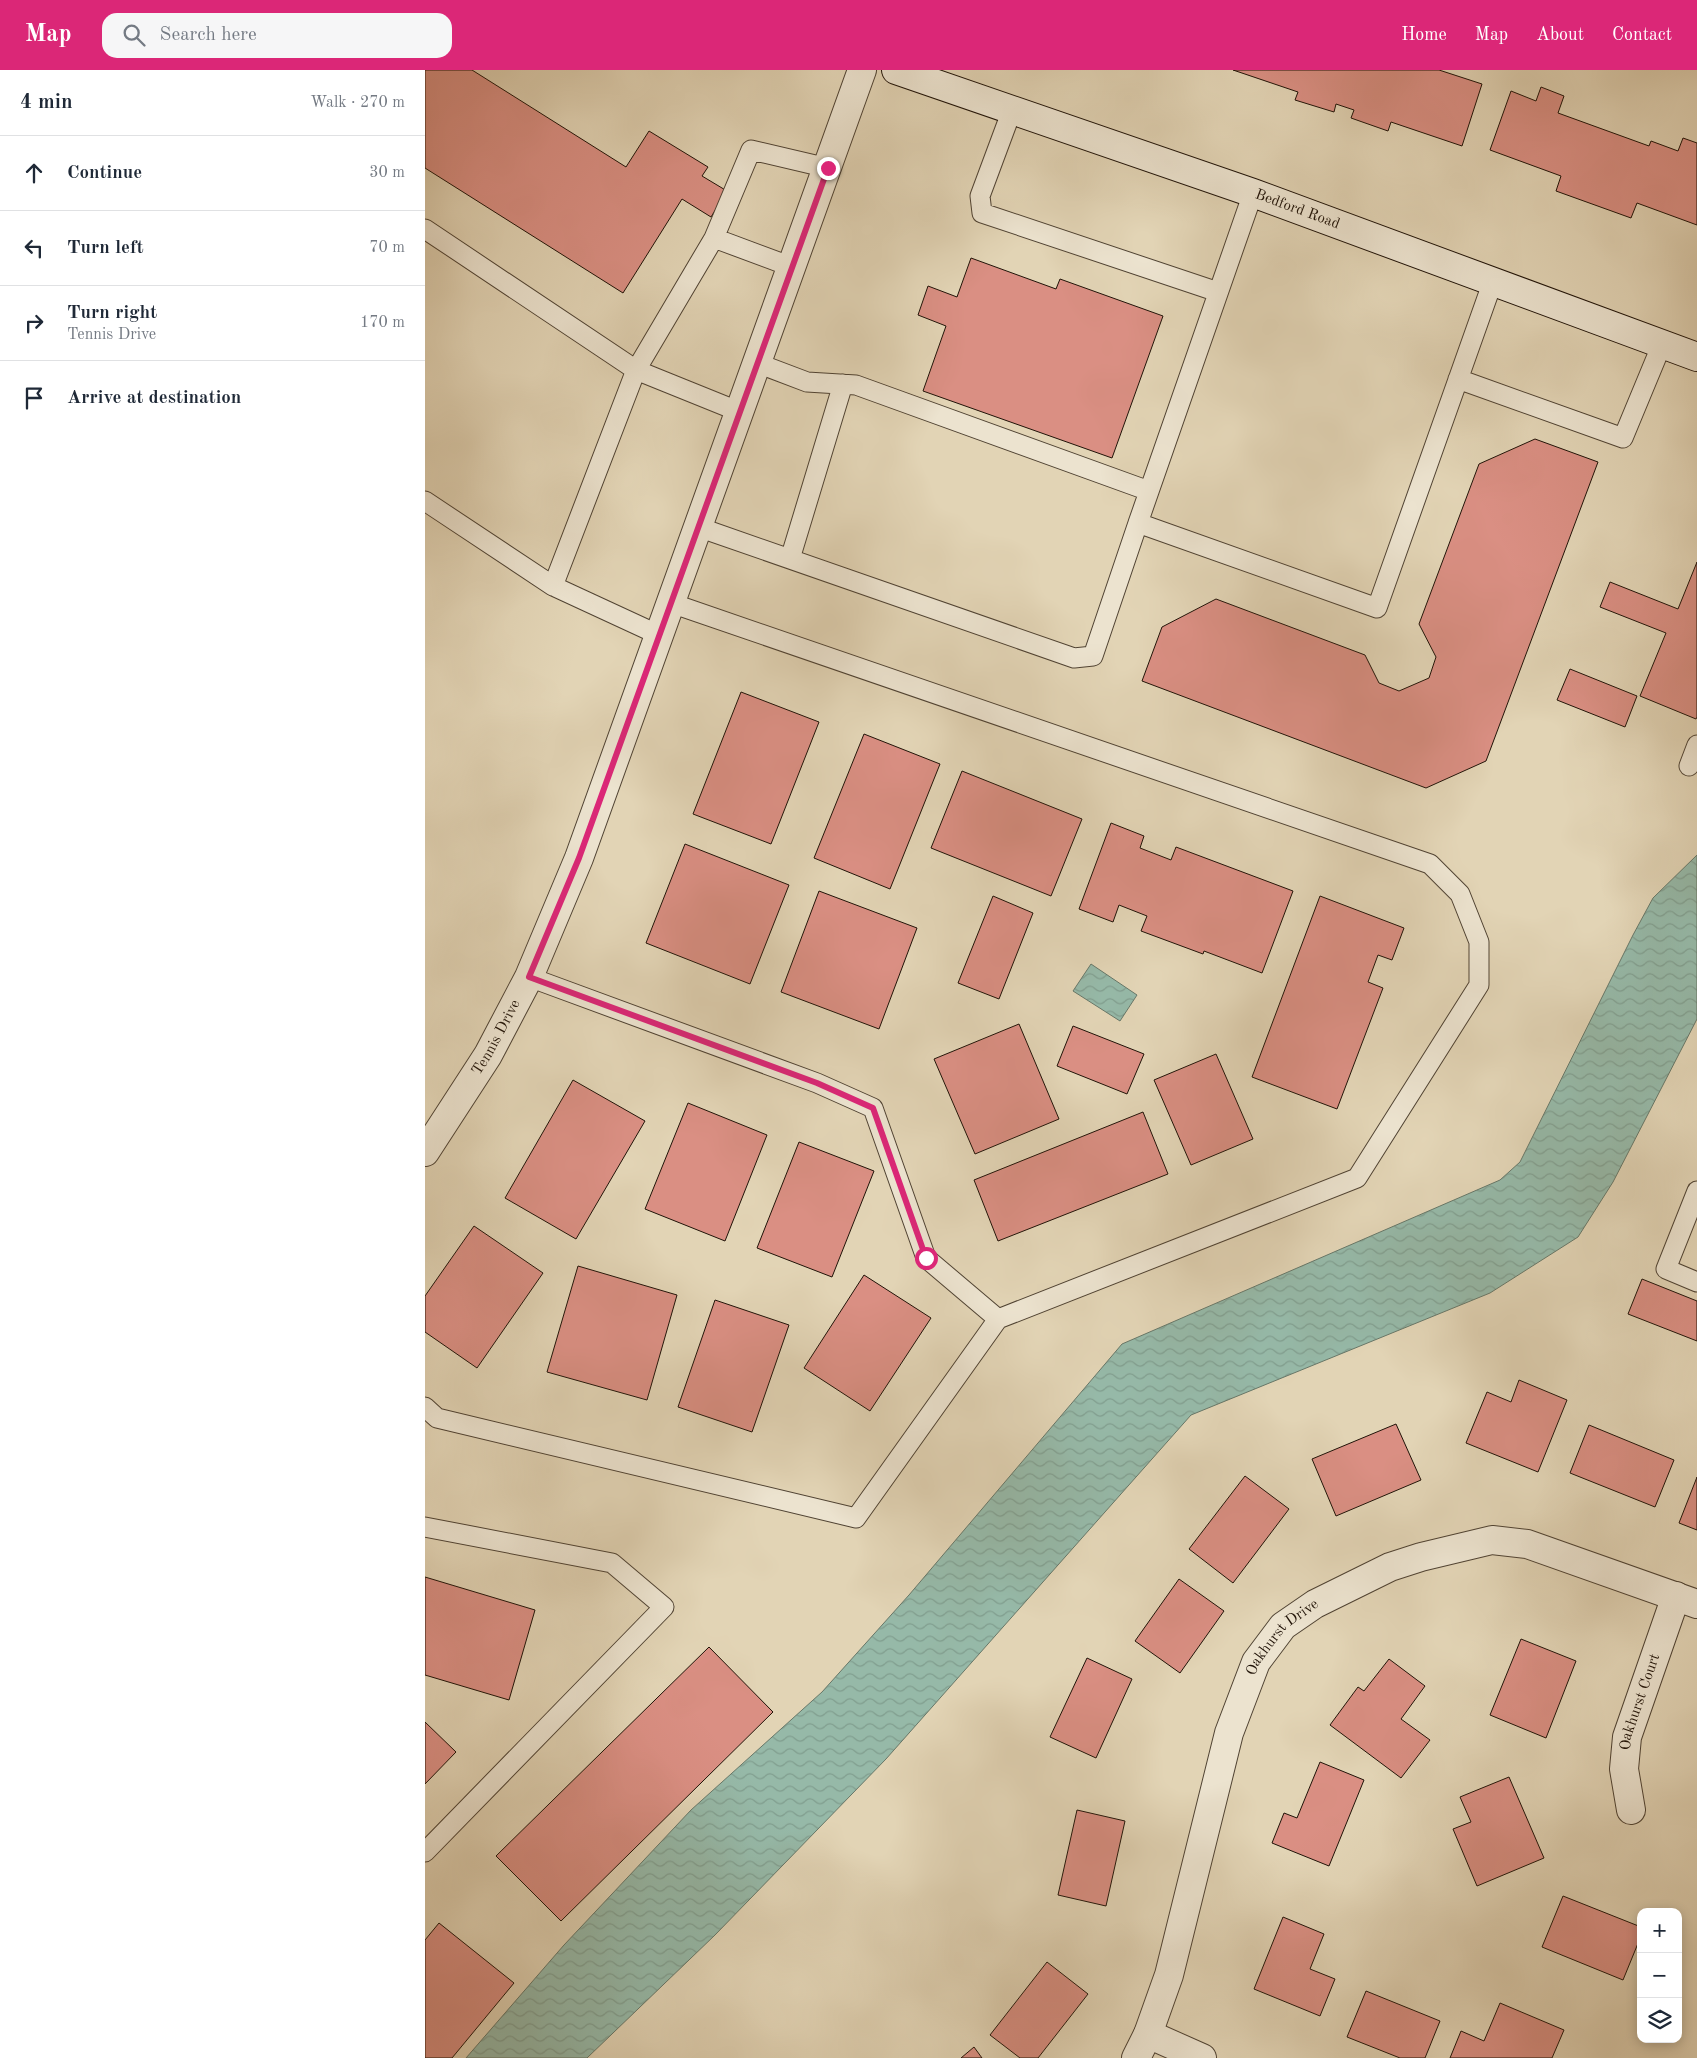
<!DOCTYPE html>
<meta charset="utf-8">
<style>
:root{--surface:#fff;--page:#f6f6f7;--text:#1f2937;--muted:#747a83;--line:#e0e1e3;--accent:#db2777}
body{margin:0;font-family:"Old Standard TT",serif;background:var(--page);color:var(--text)}
.controls{position:absolute;right:15px;bottom:15px;display:grid;overflow:hidden;border-radius:10px;box-shadow:0 2px 12px #0003}
.controls button{width:45px;height:45px;display:grid;place-items:center;padding:0;border:0;border-bottom:1px solid var(--line);background:var(--surface);color:var(--text);font:25px sans-serif}
.stop{position:absolute;width:15px;height:15px;margin:-11px;border:4px solid #db2777;border-radius:50%;background:#fff}
.stop.end{background:#db2777;border-color:#fff;box-shadow:0 1px 5px #0008}
.list{margin:0;padding:0;list-style:none}
h2{display:flex;justify-content:space-between;align-items:center;height:65px;margin:0;padding:0 20px;font-size:21px}
h2 small{font-size:16px;font-weight:400;color:var(--muted)}
.list li{display:grid;grid-template-columns:32px 1fr auto;gap:15px;align-items:center;box-sizing:border-box;height:75px;padding:0 20px;border-top:1px solid var(--line)}
.list b{display:block;font-size:19px;white-space:nowrap}
.list p{margin:0;font-size:16px;white-space:nowrap;color:var(--muted)}
.list em{font-size:16px;font-style:normal;color:var(--muted)}
.icon{flex:none;width:28px;height:28px;fill:none;stroke:currentColor;stroke-width:2;stroke-linecap:round;stroke-linejoin:round}
.map{position:relative;flex:none;width:1272px;height:1988px;overflow:hidden}
header{display:flex;align-items:center;gap:30px;box-sizing:border-box;height:70px;padding:0 25px;background:var(--accent);color:#fff}
header strong{font-size:24px}
nav{display:flex;gap:28px;margin-inline-start:auto;font-size:18px}
.search{width:350px;height:45px;background:var(--page);display:flex;align-items:center;gap:12px;box-sizing:border-box;padding:0 18px;border-radius:15px;color:var(--muted);font-size:19px}
main{display:flex}
aside{flex:1;background:var(--surface)}
.map>svg:first-child{display:block}
.water{fill:url(#water-waves);stroke:#677768}
.building{fill:#da8f83;stroke:#201308}
.lines{fill:none;stroke-linecap:round;stroke-linejoin:round}
.service-casing{stroke:#504333;stroke-width:21}
.minor-casing{stroke:#504333;stroke-width:30}
.secondary-casing{stroke:#201308;stroke-width:30}
.service{stroke:#ece3cf;stroke-width:19}
.minor{stroke:#ece3cf;stroke-width:28}
.secondary{stroke:#ece3cf;stroke-width:28}
.route{stroke:#db2777;stroke-width:6}
.labels{text-anchor:middle;dominant-baseline:central;stroke-width:4.5;stroke-linejoin:round;paint-order:stroke}
.street-label{font-size:15px;fill:#201308;stroke:#ece3cf}
</style>
<header>
<strong>Map</strong>
<div class="search"><svg class="icon" aria-label="search" viewBox="0 0 24 24"><circle cx="10" cy="10" r="6"/><path d="M15 15l6 6"/></svg>Search here</div>
<nav><a>Home</a><a>Map</a><a>About</a><a>Contact</a></nav>
</header>
<main>
<aside>
<h2>4 min<small>Walk · 270 m</small></h2>
<ul class="list">
<li><svg class="icon" aria-label="ahead" viewBox="0 0 24 24"><path d="M12 20V5M6 11l6-6 6 6"/></svg><div><b>Continue</b></div><em>30 m</em></li>
<li><svg class="icon" aria-label="left" viewBox="0 0 24 24"><path d="M17 20v-9H6M10 6l-5 5 5 5"/></svg><div><b>Turn left</b></div><em>70 m</em></li>
<li><svg class="icon" aria-label="right" viewBox="0 0 24 24"><path d="M7 20v-9h11M14 6l5 5-5 5"/></svg><div><b>Turn right</b><p>Tennis Drive</p></div><em>170 m</em></li>
<li><svg class="icon" aria-label="arrive" viewBox="0 0 24 24"><path d="M6 21V4h12l-3 4 3 4H6"/></svg><div><b>Arrive at destination</b></div></li>
</ul>
</aside>
<div class="map">
<svg width="1272" height="1988" viewBox="0 0 1272 1988">
<defs>
<pattern id="water-waves" width="16" height="10" patternUnits="userSpaceOnUse" patternTransform="scale(1.25)"><rect width="16" height="10" fill="#96b9a8"/><path d="M0 5q4-4 8 0t8 0" fill="none" stroke="#819e8f"/></pattern>
</defs>
<rect width="100%" height="100%" fill="#e2d4b5"/>
<filter id="stains"><feTurbulence type="fractalNoise" baseFrequency=".004" numOctaves="4"/><feColorMatrix values="0 0 0 0 .2 0 0 0 0 .09 0 0 0 0 .02 0 0 0 .5 -.17"/></filter>
<radialGradient id="worn" r=".72"><stop offset=".6" stop-color="#630" stop-opacity="0"/><stop offset="1" stop-color="#630" stop-opacity=".3"/></radialGradient>
<path class="water" d="M1272 785V949L1188 1112 1153 1167 1065 1223 766 1345 461 1689 290 1865 162 1988H41L139 1875 266 1740 397 1622 484 1525 697 1274 1075 1110 1095 1092 1208 865 1228 828Z
M666 894 712 925 695 951 648 921Z"/>
<path class="building" d="M0 0H47L201 97 224 61 283 97 277 106 302 121 286 147 257 129 198 223 0 98Z
M808 0H1014L1057 14 1037 76 966 52 963 61 926 48 929 40 911 34 909 42 870 30 873 22Z
M1116 17 1139 26 1133 43 1224 76 1226 71 1253 81 1258 68 1272 73V155L1212 133 1206 148 1131 121 1136 106 1065 80 1086 21 1111 31Z
M546 188 631 219 635 209 738 246 687 388 498 321 521 256 493 245 503 216 532 227Z
M1110 369 1173 392 1061 691 1001 718 717 611 737 557 791 529 940 585 954 613 974 621 1004 608 1011 587 994 554 1054 394Z
M1272 492V647L1271 649 1215 626 1241 563 1175 537 1185 512 1253 539Z
M1145 599 1212 626 1200 657 1132 630Z
M316 622 394 652 346 774 268 744Z
M439 664 515 694 465 819 389 788Z
M537 701 657 749 626 826 506 778Z
M686 753 719 766 715 778 746 790 751 777 868 821 837 903 779 881 778 884 716 861 722 846 694 835 688 852 654 839Z
M260 774 364 815 325 914 221 873Z
M394 821 492 858 454 959 356 922Z
M568 826 608 843 574 929 533 913Z
M895 826 979 858 967 890 953 885 943 912 958 918 912 1039 827 1007Z
M594 954 634 1049 550 1084 509 989Z
M648 956 719 984 702 1024 632 996Z
M791 984 828 1069 766 1095 729 1010Z
M148 1010 220 1051 151 1169 80 1128Z
M263 1033 342 1065 300 1171 220 1139Z
M718 1042 743 1104 573 1171 549 1110Z
M374 1072 449 1101 407 1207 332 1178Z
M49 1156 118 1203 52 1298 0 1262V1226Z
M153 1196 252 1225 222 1330 122 1302Z
M439 1205 506 1248 445 1341 379 1298Z
M1217 1209 1272 1231V1271L1203 1244Z
M290 1230 364 1255 327 1362 253 1337Z
M1094 1310 1142 1330 1113 1402 1041 1373 1062 1322 1086 1332Z
M971 1354 996 1410 911 1446 887 1389Z
M1164 1355 1249 1390 1230 1437 1145 1403Z
M820 1406 864 1439 808 1513 764 1479Z
M1272 1407V1460L1254 1453Z
M0 1507 110 1540 84 1630 0 1605Z
M754 1509 799 1541 755 1603 710 1571Z
M1096 1569 1151 1591 1121 1668 1065 1645Z
M284 1577 348 1642 136 1851 71 1786Z
M662 1588 707 1609 671 1688 625 1667Z
M964 1589 1000 1616 976 1649 1005 1670 976 1708 905 1655 933 1617 939 1621Z
M0 1652 31 1682 0 1714Z
M895 1692 939 1710 904 1796 847 1773 859 1743 872 1748Z
M1084 1707 1119 1788 1052 1816 1028 1759 1046 1752 1035 1727Z
M652 1740 700 1751 681 1836 633 1825Z
M1138 1826 1216 1857V1866L1198 1910 1117 1877Z
M858 1847 899 1864 885 1899 910 1909 895 1946 829 1919Z
M14 1853 89 1913 27 1988H0V1870Z
M622 1892 663 1924 613 1988H595L565 1965Z
M941 1921 1015 1951 1000 1988H975L922 1967Z
M1075 1933 1139 1960 1127 1988H1025L1036 1961 1059 1971Z
M549 1977 557 1988H536Z"/>
<g class="lines">
<g class="service-casing">
<path id="service" d="M587 40 555 126 557 143 793 222
M828 123 713 453 952 538 1068 211
M0 159 211 300 128 516 234 565
M289 168 211 300 315 342
M367 197 289 168 326 80 403 98
M332 293 382 312 431 315 724 421
M1033 309 1198 368 1237 274
M0 431 128 516
M273 457 649 588 668 586 713 453
M365 489 418 314
M1264 696 1272 675
M104 907 392 1013 448 1038 501 1188 573 1249
M1272 1121 1241 1199 1272 1212
M0 1337 12 1348 431 1448 573 1249 932 1108 1054 915V872L1035 824 1005 794 246 533
M0 1457 187 1493 239 1537 0 1782"/>
</g>
<g class="minor-casing">
<g id="minor">
<path id="s1" d="M0 1082 63 985 104 907 154 788 437 0"/>
<path id="s2" d="M1206 1740 1199 1699 1202 1667 1251 1526"/>
<path d="M723 1964 777 1988"/>
<path id="s3" d="M711 1988 723 1964 744 1905 804 1663 831 1592 858 1556 890 1534 965 1497 996 1487 1067 1470 1102 1474 1272 1534"/>
</g>
</g>
<g class="secondary-casing">
<g id="secondary">
<path id="s4" d="M471 0 828 123 1272 287"/>
</g>
</g>
<use href="#service" class="service"/>
<use href="#minor" class="minor"/>
<use href="#secondary" class="secondary"/>
</g>
<g class="lines">
<path class="route" d="M403 98 154 788 104 907 392 1013 448 1038 501 1188"/>
</g>
<g class="labels">
<g class="street-label">
<text stroke="none"><textPath href="#s4" startOffset="425">Bedford Road</textPath></text>
<text stroke="none"><textPath href="#s1" startOffset="135">Tennis Drive</textPath></text>
<text stroke="none"><textPath href="#s3" startOffset="451">Oakhurst Drive</textPath></text>
<text stroke="none"><textPath href="#s2" startOffset="111">Oakhurst Court</textPath></text>
</g>
</g>
<rect width="100%" height="100%" filter="url(#stains)"/>
<rect width="100%" height="100%" fill="url(#worn)"/>
</svg>
<div class="controls">
<button>+</button>
<button>−</button>
<button><svg class="icon" aria-label="layers" viewBox="0 0 24 24"><path d="M12 4l9 5-9 5-9-5zM3 14l9 5 9-5"/></svg></button>
</div>
<div class="stop" style="left:501px;top:1188px"></div>
<div class="stop end" style="left:403px;top:98px"></div>
</div>
</main>
